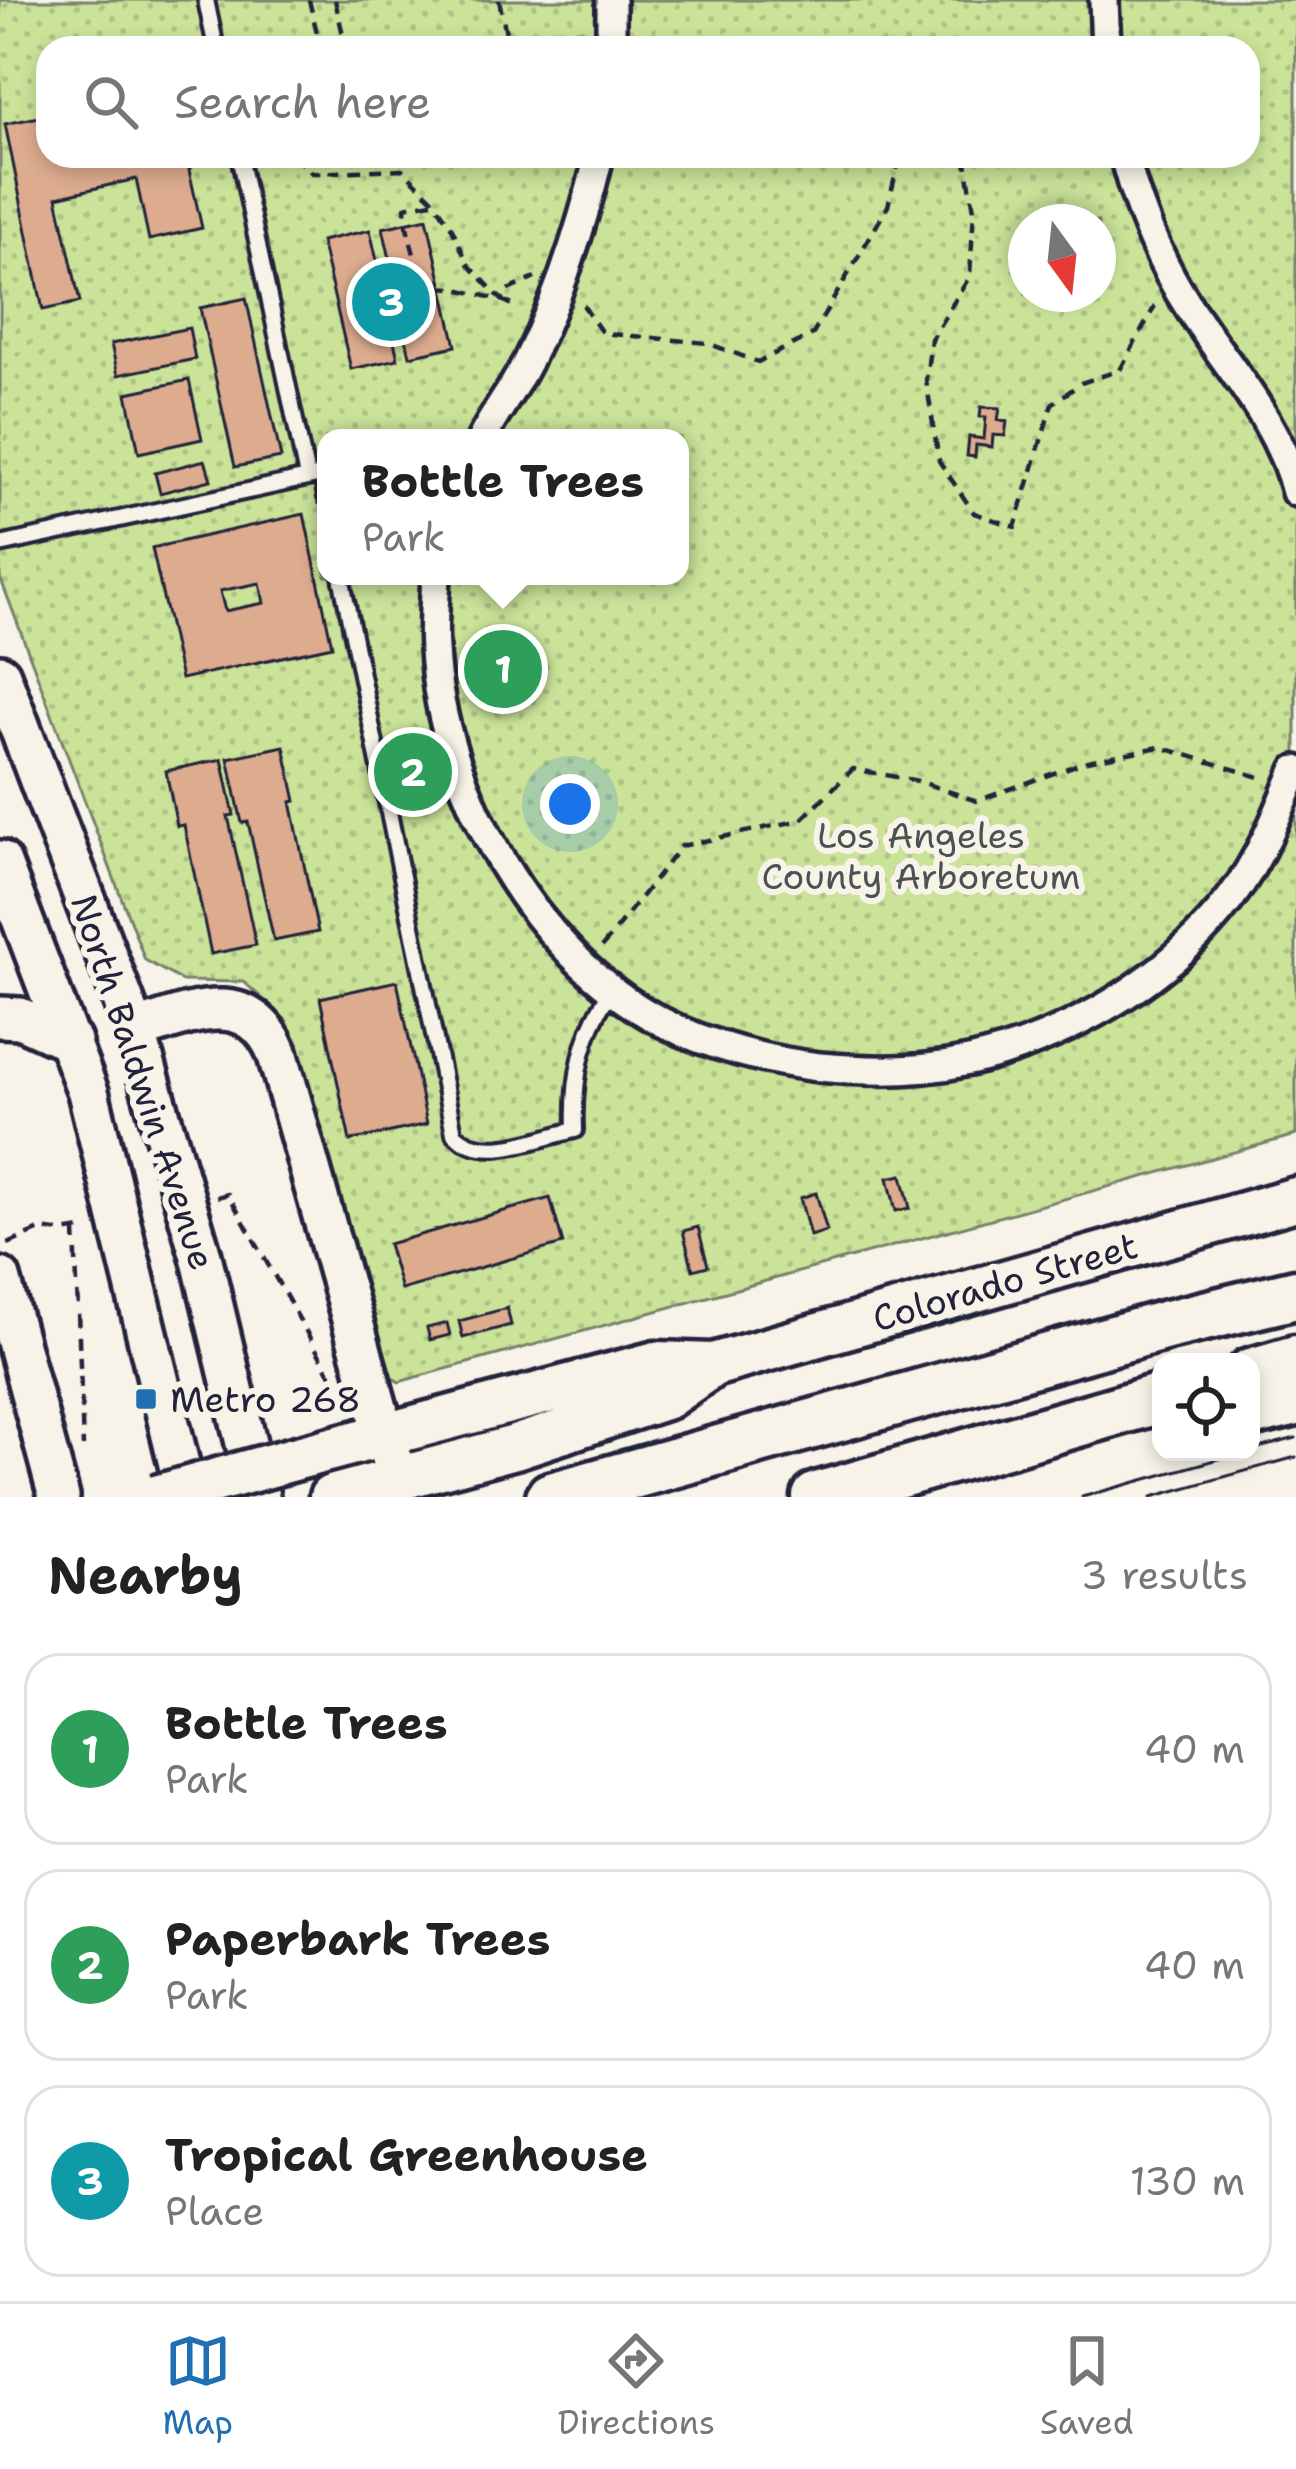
<!DOCTYPE html>
<style>
:root{--surface:#fff;--page:#f2f2f2;--text:#222;--muted:#767676;--line:#e0e0e0;--accent:#1f6fb2}
body{margin:0;font-family:"Shantell Sans",sans-serif;background:var(--page);color:var(--text)}
.controls{position:absolute;right:36px;bottom:36px;display:grid;overflow:hidden;border-radius:24px;box-shadow:0 6px 18px #0003}
.controls button{width:108px;height:108px;display:grid;place-items:center;padding:0;border:0;border-bottom:3px solid var(--line);background:var(--surface);color:var(--text);font:60px sans-serif}
.compass{position:absolute;left:1008px;top:204px;width:108px;height:108px;border-radius:50%;background:var(--surface);box-shadow:0 6px 18px #0003;rotate:165deg}
.you{position:absolute;left:570px;top:804px;width:42px;height:42px;margin:-30px;border:9px solid #fff;border-radius:50%;background:#1a73e8;box-shadow:0 0 0 18px #1a73e833}
.badge{display:grid;place-items:center;width:78px;height:78px;border-radius:50%;background:var(--accent);color:#fff;font-size:39px;font-weight:700}
.pin{position:absolute;translate:-50% -50%;border:6px solid #fff;box-shadow:0 3px 12px #0006}
.popup{position:absolute;left:317px;top:429px;width:372px;height:156px;box-sizing:border-box;display:grid;place-content:center;border-radius:24px;background:var(--surface);filter:drop-shadow(0 3px 9px #0005);font-size:39px;white-space:nowrap;color:var(--muted)}
.popup b{font-size:45px;color:var(--text)}
.popup::after{content:'';position:absolute;left:50%;top:100%;margin-left:-24px;border:24px solid transparent;border-top-color:var(--surface)}
.list{margin:0;padding:0;list-style:none}
h2{display:flex;justify-content:space-between;align-items:center;height:156px;margin:0;padding:0 48px;font-size:51px}
h2 small{font-size:39px;font-weight:400;color:var(--muted)}
.list li{display:grid;grid-template-columns:78px 1fr auto;gap:36px;align-items:center;box-sizing:border-box;height:192px;margin:0 24px 24px;padding:0 24px;border:3px solid var(--line);border-radius:36px}
.list b{display:block;font-size:45px;white-space:nowrap}
.list p{margin:0;font-size:39px;white-space:nowrap;color:var(--muted)}
.list em{font-size:39px;font-style:normal;color:var(--muted)}
.icon{flex:none;width:66px;height:66px;fill:none;stroke:currentColor;stroke-width:2;stroke-linecap:round;stroke-linejoin:round}
.map{position:relative;flex:none;width:1296px;height:1497px;overflow:hidden}
.search{position:absolute;background:var(--surface);box-shadow:0 6px 18px #0003;left:36px;right:36px;top:36px;height:132px;display:flex;align-items:center;gap:30px;box-sizing:border-box;padding:0 42px;border-radius:36px;color:var(--muted);font-size:45px}
.sheet{height:804px;background:var(--surface)}
nav{display:flex;justify-content:space-around;align-items:center;box-sizing:border-box;height:168px;border-top:3px solid var(--line);background:var(--surface);font-size:33px;color:var(--muted)}
nav a{display:grid;justify-items:center;gap:6px}
nav .on{color:var(--accent)}
.map>svg:first-child{display:block}
.park{fill:url(#park-dots);stroke:#76826a;stroke-width:3;fill-rule:evenodd}
.building{fill:#ddac8f;stroke:#22223b;stroke-width:3;fill-rule:evenodd}
.lines{fill:none;stroke-linecap:round;stroke-linejoin:round}
.lane-casing{stroke:#22223b;stroke-width:22}
.street-casing{stroke:#22223b;stroke-width:36}
.secondary-casing{stroke:#22223b;stroke-width:48}
.primary-casing{stroke:#22223b;stroke-width:51}
.highway-casing{stroke:#22223b;stroke-width:57}
.path{stroke:#22223b;stroke-width:4.5;stroke-dasharray:12 9;stroke-linecap:butt}
.lane{stroke:#f7f3e8;stroke-width:14}
.street{stroke:#f7f3e8;stroke-width:27}
.secondary{stroke:#f7f3e8;stroke-width:39}
.primary{stroke:#f7f3e8;stroke-width:42}
.highway{stroke:#f7f3e8;stroke-width:48}
.tram{stroke:#22223b;stroke-width:3}
.primary-bridge-casing{stroke:#22223b;stroke-width:51;stroke-linecap:butt}
.primary-bridge{stroke:#f7f3e8;stroke-width:42}
.poi-dot{fill:#1f6fb2;stroke:#f7f3e8;stroke-width:4.5}
.labels{text-anchor:middle;dominant-baseline:central;stroke-width:12;stroke-linejoin:round;paint-order:stroke}
.park-label{font-size:36px;fill:#4c5252;stroke:#f7f3e8}
.street-label{font-size:36px;fill:#22223b;stroke:#f7f3e8}
.poi-label{font-size:36px;fill:#22223b;stroke:#f7f3e8;text-anchor:start}
</style>
<div class="map">
<svg width="1296" height="1497" viewBox="0 0 1296 1497">
<defs>
<pattern id="park-dots" width="8" height="8" patternUnits="userSpaceOnUse" patternTransform="scale(3)"><rect width="8" height="8" fill="#cae399"/><path d="M2 2h.1M6 6h.1" fill="none" stroke="#adc285" stroke-width="1.8" stroke-linecap="round"/></pattern>
</defs>
<rect width="100%" height="100%" fill="#f7f3e8"/>
<filter id="ink" filterUnits="userSpaceOnUse"><feTurbulence type="fractalNoise" baseFrequency=".00833" numOctaves="2"/><feDisplacementMap in="SourceGraphic" scale="24" xChannelSelector="R" yChannelSelector="G"/><feConvolveMatrix kernelMatrix="1 2 1 2 8 2 1 2 1" color-interpolation-filters="sRGB"/></filter>
<g filter="url(#ink)">
<path class="park" d="M0 0H1296V1135L399 1382 382 1371 287 1021 244 982 182 981 145 960 0 577ZM48 48H1248V156H48ZM1026 222H1098V294H1026ZM326 438H680V576H326Z"/>
<path class="building" d="M48 115V156H198L189 170 202 228 149 240 136 179 57 197 80 302 43 310 5 124Z
M427 218 456 346 410 356 400 312 388 315 398 359 351 369 321 241 370 230 384 292 397 290 383 228Z
M246 298 281 458 235 467 200 308Z
M189 328 195 359 118 375 111 344Z
M189 380 202 439 139 453 127 393Z
M981 407 1000 408 998 420 1007 421 1005 436 993 435 992 447 976 445 975 457 967 456 969 437 984 439 986 417H980Z
M205 460 211 480 160 493 155 473Z
M304 514 332 646 181 679 152 548ZM260 583 264 603 225 611 220 591Z
M284 746 296 801 291 802 318 932 274 941 248 822 242 823 228 758Z
M222 759 234 815 228 816 256 945 211 954 184 825 177 826 166 771Z
M397 981 427 1124 350 1141 320 998Z
M902 1175 910 1208 896 1211 888 1178Z
M816 1193 827 1231 810 1236 800 1198Z
M550 1198 563 1244 401 1290 388 1244Z
M698 1227 708 1266 693 1270 683 1231Z
M507 1308 511 1325 463 1338 459 1321Z
M447 1323 450 1335 430 1340 427 1328Z"/>
<g class="lines">
<g class="lane-casing">
<path id="lane" d="M206 0 216 48
M239 156 307 477
M322 475 326 497
M0 545 326 474
M341 576 454 1133C482 1164 538 1138 575 1130 573 1077 582 1032 613 988"/>
</g>
<g class="street-casing">
<path id="street" d="M611 0V48
M1104 0 1106 48
M1124 156C1138 209 1160 263 1190 309 1228 368 1279 422 1296 492
M482 438C496 411 516 386 529 358 561 293 582 226 599 156
M436 576C435 600 432 625 434 649 441 790 534 956 662 1022 709 1046 767 1061 819 1067 894 1074 953 1071 1024 1045 1103 1016 1178 967 1230 899 1259 861 1278 814 1296 770"/>
</g>
<g class="secondary-casing">
<path id="secondary" d="M0 675 135 1031 201 1256 259 1497
M0 861 88 1092 187 1497
M0 1017 20 1018 71 1041
M135 1031C188 1014 248 985 277 1052L393 1465
M0 1278 59 1497"/>
</g>
<g class="primary-casing">
<path id="primary" d="M290 1460 656 1363 713 1365 1296 1199
M331 1497 515 1447 667 1397 713 1365"/>
</g>
<g class="highway-casing">
<path id="highway" d="M1251 1373 1296 1360
M1251 1412 1296 1401
M551 1497 1167 1325 1296 1294
M817 1497 1161 1398"/>
</g>
<path class="path" d="M309 0 318 37 313 48
M335 0 346 48
M499 0 507 38 582 31
M318 37 326 48
M294 156 312 173 402 169 432 198 451 226 468 264 502 300 506 291 535 278
M965 156 974 210 970 276 931 339 926 380 939 461 974 513 1015 527 1052 404 1081 383 1120 370 1155 306
M432 202 405 207 406 223 422 286 453 288 502 300 519 308
M583 305 602 333 707 343 758 362 813 334 888 206 900 156
M602 947 681 846 801 820 853 769 918 781 977 801 1087 761 1160 747 1263 778
M217 1197 228 1194 332 1377
M75 1230 83 1447
M8 1244 42 1229 63 1232 86 1228"/>
<use href="#lane" class="lane"/>
<use href="#street" class="street"/>
<use href="#secondary" class="secondary"/>
<use href="#primary" class="primary"/>
<use href="#highway" class="highway"/>
<path class="tram" d="M1251 1450 1296 1438
M1082 1497 1244 1452
M1152 1497 1296 1457"/>
<g class="primary-bridge-casing">
<path id="primary-bridge" d="M156 1497 290 1460"/>
</g>
<use href="#primary-bridge" class="primary-bridge"/>
</g>
</g>
<rect class="poi-dot" x="134" y="1387" width="24" height="24" rx="6"/>
<g class="labels">
<g class="park-label">
<text x="921" y="835">Los Angeles<tspan x="921" dy="41">County Arboretum</tspan></text>
</g>
<g class="street-label">
<text transform="translate(143 1082) rotate(72)">North Baldwin Avenue</text>
<text transform="translate(1005 1282) rotate(-16)">Colorado Street</text>
</g>
<g class="poi-label">
<text x="170" y="1399">Metro 268</text>
</g>
</g>
</svg>
<div class="controls">
<button><svg class="icon" aria-label="locate" viewBox="0 0 24 24"><circle cx="12" cy="12" r="6"/><path d="M12 2v4M12 18v4M2 12h4M18 12h4"/></svg></button>
</div>
<svg class="compass" viewBox="-18 -18 36 36"><path d="M0-13l5 13h-10z" fill="#e53935"/><path d="M0 13l5-13h-10z" fill="#767676"/></svg>
<div class="you"></div>
<div class="pin badge" style="left:503px;top:669px;background:#2e9e5b">1</div>
<div class="popup"><b>Bottle Trees</b>Park</div>
<div class="pin badge" style="left:413px;top:772px;background:#2e9e5b">2</div>
<div class="pin badge" style="left:391px;top:302px;background:#0f9aa8">3</div>
<div class="search"><svg class="icon" aria-label="search" viewBox="0 0 24 24"><circle cx="10" cy="10" r="6"/><path d="M15 15l6 6"/></svg>Search here</div>
</div>
<section class="sheet">
<h2>Nearby<small>3 results</small></h2>
<ul class="list">
<li><span class="badge" style="background:#2e9e5b">1</span><div><b>Bottle Trees</b><p>Park</p></div><em>40 m</em></li>
<li><span class="badge" style="background:#2e9e5b">2</span><div><b>Paperbark Trees</b><p>Park</p></div><em>40 m</em></li>
<li><span class="badge" style="background:#0f9aa8">3</span><div><b>Tropical Greenhouse</b><p>Place</p></div><em>130 m</em></li>
</ul>
</section>
<nav>
<a class="on"><svg class="icon" aria-label="map" viewBox="0 0 24 24"><path d="M3 6l6-2 6 2 6-2v14l-6 2-6-2-6 2zM9 4v14M15 6v14"/></svg>Map</a>
<a><svg class="icon" aria-label="directions" viewBox="0 0 24 24"><path d="M12 3l9 9-9 9-9-9zM9 14v-3h6M13 9l2 2-2 2"/></svg>Directions</a>
<a><svg class="icon" aria-label="saved" viewBox="0 0 24 24"><path d="M7 4h10v16l-5-4-5 4z"/></svg>Saved</a>
</nav>
